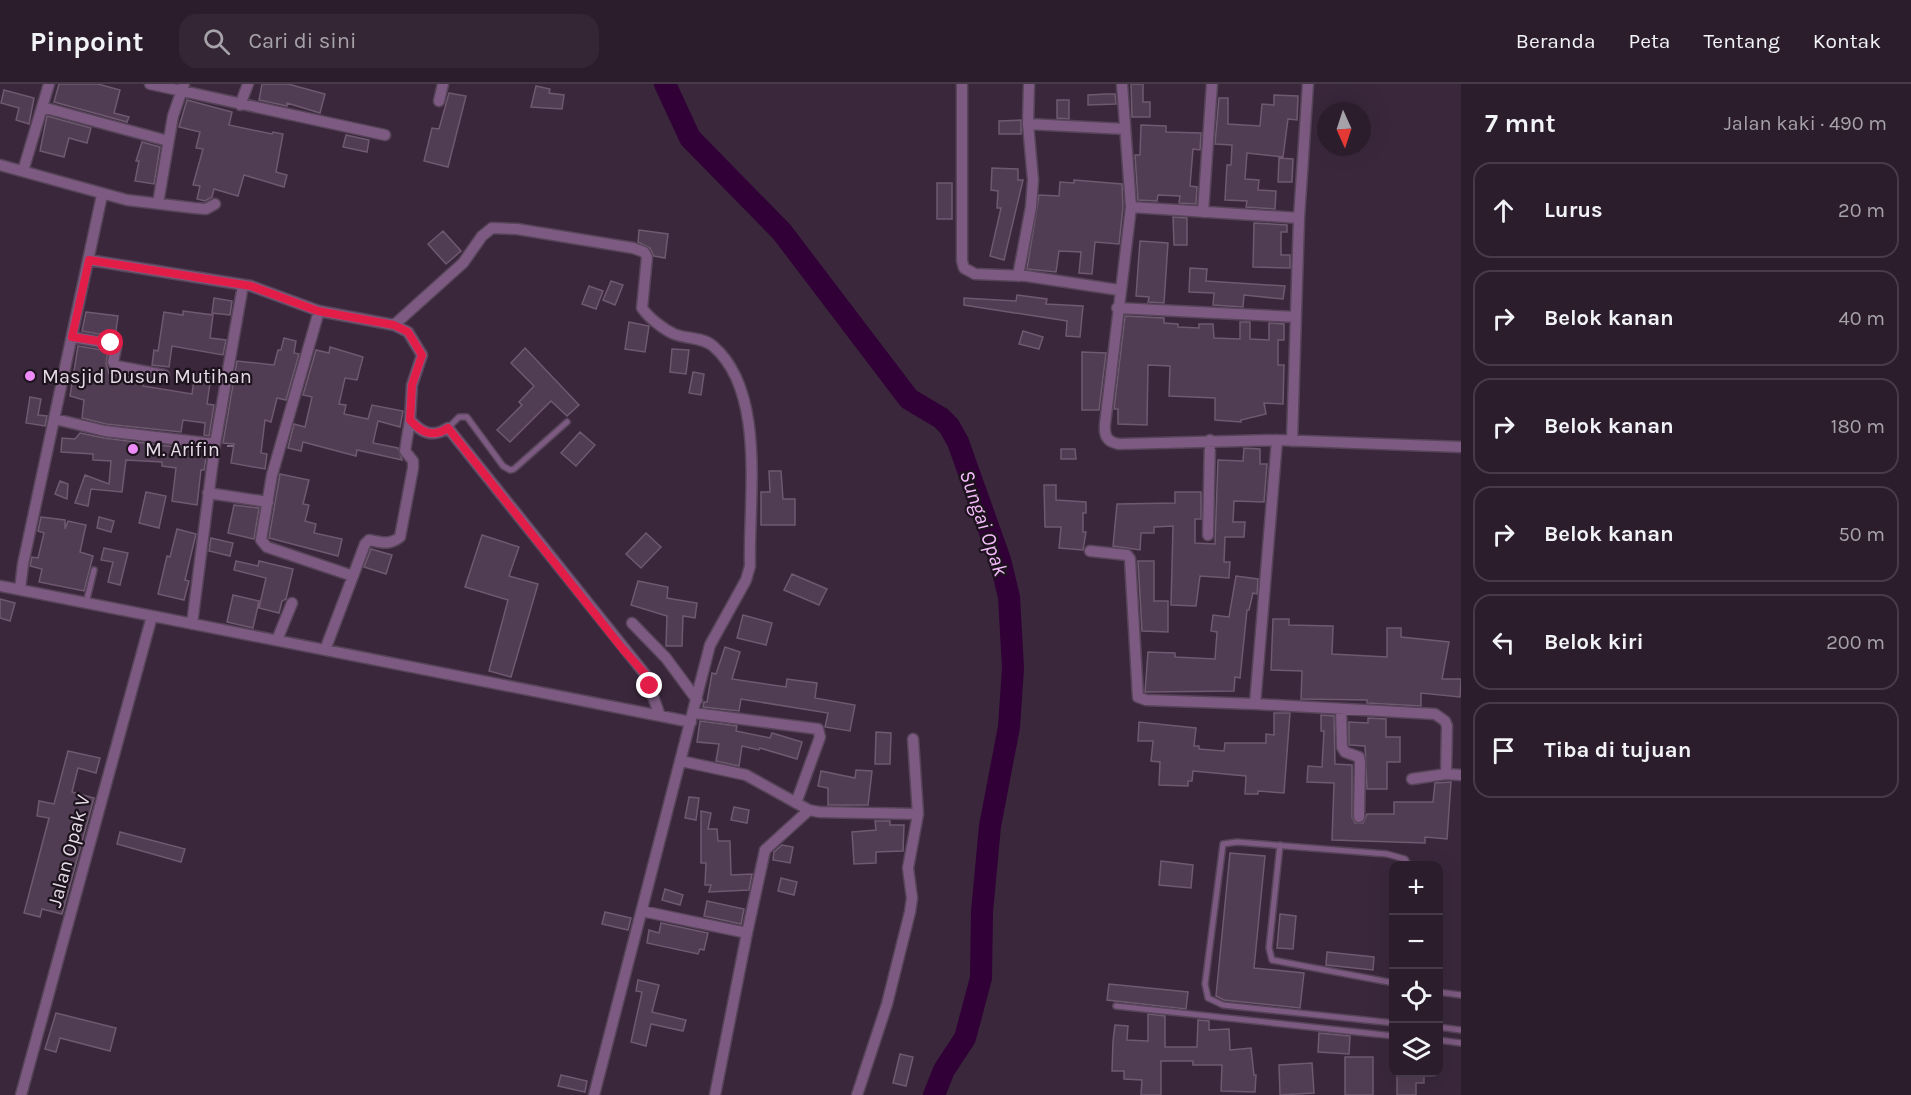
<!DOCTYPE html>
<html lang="id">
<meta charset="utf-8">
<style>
:root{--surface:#2c1d2d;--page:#342635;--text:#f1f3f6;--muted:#a6a2aa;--line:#483b49}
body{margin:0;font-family:Karla,sans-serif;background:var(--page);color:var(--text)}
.controls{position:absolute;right:18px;bottom:18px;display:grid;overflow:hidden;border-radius:12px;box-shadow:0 6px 24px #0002}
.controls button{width:54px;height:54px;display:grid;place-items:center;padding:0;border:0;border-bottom:2px solid var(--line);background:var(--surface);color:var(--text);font:30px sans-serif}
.compass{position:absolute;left:1317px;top:18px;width:54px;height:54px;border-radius:50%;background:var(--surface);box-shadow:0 6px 24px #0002;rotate:177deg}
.stop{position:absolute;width:18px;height:18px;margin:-14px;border:4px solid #e11d48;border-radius:50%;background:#fff}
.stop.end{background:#e11d48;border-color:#fff;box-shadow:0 2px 6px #0008}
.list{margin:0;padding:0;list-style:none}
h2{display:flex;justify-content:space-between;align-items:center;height:78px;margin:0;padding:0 24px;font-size:26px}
h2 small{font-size:20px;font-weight:400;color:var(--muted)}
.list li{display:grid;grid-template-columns:39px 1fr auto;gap:18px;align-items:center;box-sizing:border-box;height:96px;margin:0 12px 12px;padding:0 12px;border:2px solid var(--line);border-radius:18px}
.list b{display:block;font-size:22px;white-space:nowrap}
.list em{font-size:20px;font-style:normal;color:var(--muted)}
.icon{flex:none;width:33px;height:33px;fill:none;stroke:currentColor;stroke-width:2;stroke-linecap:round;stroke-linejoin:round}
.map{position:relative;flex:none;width:1461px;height:1011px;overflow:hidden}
header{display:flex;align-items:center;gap:36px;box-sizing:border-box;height:84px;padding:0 30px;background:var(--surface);border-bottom:2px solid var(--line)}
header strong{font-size:28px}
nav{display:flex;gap:33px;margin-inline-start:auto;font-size:21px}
.search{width:420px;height:54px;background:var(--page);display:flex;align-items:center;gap:15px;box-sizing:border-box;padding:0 21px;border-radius:18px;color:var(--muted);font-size:22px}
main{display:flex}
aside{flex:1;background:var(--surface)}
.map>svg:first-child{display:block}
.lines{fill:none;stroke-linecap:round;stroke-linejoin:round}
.river{stroke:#310036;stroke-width:22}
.building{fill:#513d53;stroke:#6e5970;stroke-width:1.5}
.lane-casing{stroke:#564458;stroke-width:8}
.street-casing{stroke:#564458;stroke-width:13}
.path{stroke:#7d6c7f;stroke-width:2;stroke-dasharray:6 3;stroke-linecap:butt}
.lane{stroke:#7d5a81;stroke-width:5}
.street{stroke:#7d5a81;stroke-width:10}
.route{stroke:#e11d48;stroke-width:8}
.poi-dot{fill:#ed8cf9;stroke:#1c131d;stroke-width:2}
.labels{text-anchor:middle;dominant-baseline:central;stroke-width:4.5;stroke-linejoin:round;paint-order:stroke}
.poi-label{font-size:20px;fill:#e7dae8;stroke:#1c131d;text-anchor:start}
.street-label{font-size:20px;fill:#e7dae8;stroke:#1c131d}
.water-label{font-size:21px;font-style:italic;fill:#f6bbfc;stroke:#1c131d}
</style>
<header>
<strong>Pinpoint</strong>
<div class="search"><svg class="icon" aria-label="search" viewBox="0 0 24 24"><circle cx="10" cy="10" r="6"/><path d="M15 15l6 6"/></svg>Cari di sini</div>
<nav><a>Beranda</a><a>Peta</a><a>Tentang</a><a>Kontak</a></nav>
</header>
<main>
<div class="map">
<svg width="1461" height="1011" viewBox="0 0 1461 1011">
<rect width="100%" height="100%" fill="#3a273c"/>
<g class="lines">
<path class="river" d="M665 0 690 54 782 148 909 315 941 334 949 342 958 358 1000 476 1009 513 1013 584 1009 643 990 742 982 828 981 894 965 954 944 986 934 1011"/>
</g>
<path class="building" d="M59 0H98L120 6 114 29 129 33 127 38 54 18Z
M262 0H288L325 10 320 29 287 19V22L259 16Z
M1131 0H1143V18H1150V33H1132Z
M536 2 550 5 549 9 564 11 562 25 531 23Z
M4 6 34 14 29 40 16 36 19 24 1 19Z
M449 9 466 12 448 83 424 77 432 44 439 45Z
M1106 10H1115L1116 20 1088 21V11Z
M1274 11 1298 12 1297 36 1288 35 1283 73 1247 69 1245 95 1259 96 1258 106 1276 107 1275 125 1246 123 1247 117 1225 116 1227 81H1231L1232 61 1215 60 1219 14H1228V40L1260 42 1262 20 1274 21Z
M187 16 232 28 229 41 272 50 273 48 283 50 276 88 287 91 284 103 244 91 238 112 214 105 212 113 205 117 197 115 200 102 193 101 203 65 196 64 200 48 179 43Z
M1057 16H1069V35L1057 34Z
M47 32 91 44 87 59 69 54 64 73 40 67Z
M1021 36V50H999V37Z
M1141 41 1166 42V48L1201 49 1200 66 1193 65 1190 102 1197 103 1196 120 1179 119 1180 112 1158 111 1157 117 1138 116 1135 71H1140Z
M346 51 369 56 367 68 343 63Z
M142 58 160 63 154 100 135 97 139 77H136Z
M1279 74 1293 75 1292 98H1278Z
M992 84 1018 85V96H1023L1004 176 990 172 1001 124H997L998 107 991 106Z
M1074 96 1122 100 1123 123 1119 160 1095 158 1092 190 1079 189 1081 168 1059 167 1056 188 1027 185 1039 111 1059 112 1060 98 1074 99Z
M937 99H952V135H937Z
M1173 133 1187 134V161H1174Z
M1254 139 1287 141V148H1281V171H1290V184L1253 183Z
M639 146 668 150 665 174 654 172 650 164 638 158Z
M443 147 461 167 446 180 428 160Z
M1140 157 1168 159 1164 219 1148 218 1149 213 1136 212Z
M1190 184 1207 185 1206 197 1285 202 1283 215 1244 211 1243 223 1213 221 1214 209 1189 208Z
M611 197 623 201 615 221 603 216Z
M589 202 603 207 596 225 582 220Z
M1017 211 1047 215 1046 220 1083 222 1080 253 1066 252 1067 237 964 221V214L1016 217Z
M214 214 232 217 230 231 212 229Z
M183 227 213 231 210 254 226 256 223 271 172 262 169 283 152 281 154 266 158 267 164 228 183 231Z
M86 228 118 232 115 253 82 247Z
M1125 232 1164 234V239L1178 240V243L1199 244V240H1213L1214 254 1240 255V238H1250V255L1269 256V239L1284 240V256H1278V281H1284L1283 320 1264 319 1266 330 1241 336V338L1215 336V314L1169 312 1170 282 1148 281 1147 341 1118 340V325H1114Z
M629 238 649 242 645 268 625 265Z
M1023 247 1043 253 1039 265 1019 260Z
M284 254 296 257 294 269 299 270 286 316 277 314 271 338 265 336 261 369 267 370 265 385 231 379 234 360 223 359 237 277 274 281 278 266H281Z
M78 262 108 267 106 279 109 290 144 295 143 302 192 310 195 289 211 292 207 320 214 321 209 352 204 351 205 339 183 336 181 348 106 340 82 334 84 316 70 312Z
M330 263 363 273 357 296 345 294 339 320 346 321 344 330 368 335 372 321 403 327 400 343 378 337 373 359 398 364 402 376 357 366 356 372 303 358 301 367 288 364 294 340 305 343 312 313 303 311 316 266 329 269Z
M525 264 579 321 567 332 551 317 510 358 497 346 522 321 519 318 534 302 511 279Z
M672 265 689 266 686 290 670 288Z
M1082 268 1106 269 1099 326H1082Z
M693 288 704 290 701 311 689 309Z
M30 313 41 315 38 331 47 332 45 342 26 339Z
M580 348 595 361 576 382 561 369Z
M80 349 104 354 207 367 204 386H201L197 421 172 417 176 384 162 382V378L126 376 122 408 91 405 88 422 75 419 85 391 109 400 111 377 93 376V370L61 368 62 354 75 355Z
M1244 364 1260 365V380H1267L1264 418 1234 417 1233 438H1245L1244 453H1225L1224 478H1230L1229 494 1200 492 1196 522 1171 521 1173 442 1154 443V449H1141L1140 466 1113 462 1117 420 1175 419V408H1201V435H1195V459L1215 460 1218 376 1243 377Z
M1061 365H1075L1076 375H1061Z
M769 387H781L783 415H795V441H761V408H770Z
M280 390 309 396 303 420 309 421 305 437 316 440 314 449 342 455 338 472 269 454Z
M60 397 68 400 67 415 55 410Z
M1044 401H1056V416L1086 418V429H1083V448H1086L1083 466 1059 464 1061 443H1045Z
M146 408 166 412 159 444 139 439Z
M234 421 259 424 254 455 228 449Z
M41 433 65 436V445L68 437 86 441 80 468 93 472 84 507 39 498 42 485 30 482 32 473 38 474 44 449 38 447Z
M99 433 114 437 111 448 97 444Z
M177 445 196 450 185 496 189 497 184 516 158 510 167 472 170 473Z
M646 449 661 463 641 484 626 470Z
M482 451 519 463 509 492 538 500 511 593 489 587 508 516 465 503Z
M211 454 233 459 230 472 209 467Z
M104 464 128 469 120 501 108 498 113 478 101 476Z
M371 465 392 471 386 490 364 483Z
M236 477 258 482 259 477 293 485 286 515 282 517 279 529 259 524 266 494 234 486Z
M1138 477H1154V517H1168V548L1142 547Z
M792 490 827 505 819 521 784 506Z
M1236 492 1258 495 1257 510 1253 509 1249 526H1247L1240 594 1235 593 1234 607 1145 608 1148 568 1175 569V573L1215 575 1217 548 1211 547 1213 531 1229 533Z
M638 497 668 503 667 514 697 519 695 534 683 532 682 562H666L667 532 631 521Z
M233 511 259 517 253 544 227 538Z
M0 515 15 519 10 537 0 534Z
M743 531 772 539 766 561 737 554Z
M1273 535H1289V541L1333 542 1332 570 1387 573V544H1401V553L1449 558 1442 595H1461L1460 613 1421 609V622L1367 619V616L1301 615 1302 587 1271 586Z
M725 563 740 568 732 595 786 603 787 595 817 599 815 614 855 621 850 647 825 643 828 629 741 615 739 627 703 623 704 618H707L712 589 716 590Z
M1274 629H1290L1284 709 1258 707V710H1245L1246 692 1193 687 1192 697H1188V702L1159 701 1160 678 1151 677 1153 657H1138L1139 638 1196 644 1194 662H1199V665L1224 667 1225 659H1266V650L1274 651Z
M1321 631 1334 632 1335 680 1352 681V733L1355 739H1363L1367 730H1394V718H1433L1435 699 1451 698 1447 755 1425 753V759L1332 756 1334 699 1307 698 1308 682 1322 683 1324 647H1321Z
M1368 634 1386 635V653H1400V678H1387V705H1367L1365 662 1349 661V638L1368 639Z
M700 637 737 642 736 647 770 654 772 649 802 658 797 675 760 664 759 666 742 662 739 682 716 677 719 660 697 658Z
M876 648 891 649 890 680H875Z
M68 667 100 674 96 689 78 684 72 708 94 714 62 830 42 825 40 833 24 829 49 734 37 732 39 717 54 720Z
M856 686 872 687 868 721H828V704L818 702 821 687 855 694Z
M689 713 699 714 696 736 685 734Z
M734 723 749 726 747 739 731 736Z
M701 727 711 729 708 745H717L718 757H730L731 791 752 790 749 806 709 808 711 801H705L706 779H701Z
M875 737H890V741H904L903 767 876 768V779L854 780 852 748 876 746Z
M120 748 185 765 181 778 117 760Z
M782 761 793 763 790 779 773 776 774 768Z
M1230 769 1265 772 1254 884 1304 889 1300 924 1224 916 1216 912Z
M1161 777 1193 781 1191 804 1159 801Z
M781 794 797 798 794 811 778 807Z
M665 805 683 811 680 821 662 816Z
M707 817 744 825 741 840 704 832Z
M605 828 631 834 628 846 602 840Z
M1280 830 1296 832 1293 865 1277 864Z
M661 839 708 849 704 866 700 865 698 870 647 859 649 846 659 849Z
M1327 868 1374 873 1373 886 1326 881Z
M638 896 659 901 652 928 686 936 683 947 651 940 646 962 631 958 642 908 636 907Z
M1109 900 1188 908 1186 925 1107 916Z
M56 929 116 944 110 967 60 954 56 968 45 965Z
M1148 930 1165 932V963H1197L1198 936 1209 937V946L1229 945 1230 966 1251 964 1254 991H1256L1255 1008 1221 1007 1222 981H1193V977H1161V1011H1141L1142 996 1124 995V987H1112L1113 957 1115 941 1128 942 1127 956 1148 957Z
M1319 949 1350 952 1349 970 1318 968Z
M900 970 913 973 906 1002 893 999Z
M1345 973H1373V1011H1345Z
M1312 979 1314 1009 1280 1011 1279 981Z
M1397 988H1424V999H1416V1011H1397Z
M561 991 587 997 585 1008 558 1002Z"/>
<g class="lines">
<g class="lane-casing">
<path id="lane" d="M448 344 459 333H467L503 382 510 386 514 385 567 338
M86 519 94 486
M1280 761 1269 864 1272 876 1394 899
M1438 908 1461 911
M1116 922 1394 952
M1394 939 1223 921 1208 914 1205 900 1223 760 1237 758 1387 770 1405 775 1409 782
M1438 943 1461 946
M1438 956 1461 959"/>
</g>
<g class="street-casing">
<path id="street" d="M150 0 385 51
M962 0V177L964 184 975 190 1026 192 1119 206
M1122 0 1131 123 1105 340C1104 352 1107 358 1119 360L1277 356 1461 363
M439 17 443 0
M240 21 248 0
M42 23 168 57
M1028 40 1125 45
M0 81 127 116 194 124 206 125 215 120
M23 87 49 0
M158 119 173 32 184 0
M1131 123 1299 134
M1203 128 1212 0
M89 176 251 202 319 227 394 241 408 248 422 271 412 301 410 336C422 349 432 354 448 344L645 590 660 632
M1018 192 1031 123 1033 96 1028 40 1029 0
M1117 224 1296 233
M319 227 272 391 261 456 267 463 353 492 325 566
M394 241 463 179 482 152 492 144 517 145 633 164 644 168 647 173 642 224C649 234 663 245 674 250 686 255 703 253 713 262 767 308 748 418 750 482L746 496 710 561 594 1011
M72 253 113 260 116 264 113 278 116 282 164 291
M55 335 105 347 215 360
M1277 356 1255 620 1435 630 1445 637 1447 642 1446 690 1461 691
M1292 357 1299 134 1308 0
M208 409 268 418
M1208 451 1210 356
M1090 467 1127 471 1130 475 1138 613 1146 616 1255 620
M353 492 365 460 369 456C381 458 389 462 400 453L413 384V377L405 367 410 336
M0 502 691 638
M20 505 23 480 102 111
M632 539 666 574 697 616
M192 540 215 360 243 201
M277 556 292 519
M1341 625 1342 663 1345 668 1359 673 1360 678 1359 733
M694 629 818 645 820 653 796 719
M681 677 746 691 809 726 819 728 918 730
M1412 695 1446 690
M642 827 747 849 715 1011
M747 849 765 766 809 726
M21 1011 152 532
M857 1011 887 920 910 828 912 814 908 784 918 730 913 655"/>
</g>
<path class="path" d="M227 362H233"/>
<use href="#lane" class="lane"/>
<use href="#street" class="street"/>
</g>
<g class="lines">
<path class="route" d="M111 259 72 253 89 176 251 202 318 227 394 241 408 248 422 271 412 301 410 336C422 349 432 354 448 344L622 564 645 590 650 602"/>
</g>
<g class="poi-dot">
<circle cx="30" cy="292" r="6"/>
<circle cx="133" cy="365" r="6"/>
</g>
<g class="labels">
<g class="poi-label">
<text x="42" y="292">Masjid Dusun Mutihan</text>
<text x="145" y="365">M. Arifin</text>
</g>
<g class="street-label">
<text transform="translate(69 767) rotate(-75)">Jalan Opak V</text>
</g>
<g class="water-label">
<text transform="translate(984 439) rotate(71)">Sungai Opak</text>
</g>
</g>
</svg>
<div class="controls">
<button>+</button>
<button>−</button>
<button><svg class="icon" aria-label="locate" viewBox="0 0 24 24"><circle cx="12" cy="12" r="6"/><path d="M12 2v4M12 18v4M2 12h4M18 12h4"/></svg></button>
<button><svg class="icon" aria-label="layers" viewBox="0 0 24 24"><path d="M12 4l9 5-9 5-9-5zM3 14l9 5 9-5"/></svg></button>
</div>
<svg class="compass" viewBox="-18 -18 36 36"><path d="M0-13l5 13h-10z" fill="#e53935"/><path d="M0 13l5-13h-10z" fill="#a6a2aa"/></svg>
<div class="stop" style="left:111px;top:259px"></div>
<div class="stop end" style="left:650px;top:602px"></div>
</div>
<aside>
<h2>7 mnt<small>Jalan kaki · 490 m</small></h2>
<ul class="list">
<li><svg class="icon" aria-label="ahead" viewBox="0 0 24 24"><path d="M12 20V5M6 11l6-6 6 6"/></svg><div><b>Lurus</b></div><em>20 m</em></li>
<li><svg class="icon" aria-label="right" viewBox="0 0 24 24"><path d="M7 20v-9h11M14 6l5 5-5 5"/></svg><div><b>Belok kanan</b></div><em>40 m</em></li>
<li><svg class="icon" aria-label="right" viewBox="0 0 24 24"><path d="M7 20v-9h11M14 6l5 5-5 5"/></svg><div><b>Belok kanan</b></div><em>180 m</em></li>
<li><svg class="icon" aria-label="right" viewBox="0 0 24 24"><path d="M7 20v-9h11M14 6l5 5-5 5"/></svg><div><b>Belok kanan</b></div><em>50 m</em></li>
<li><svg class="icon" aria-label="left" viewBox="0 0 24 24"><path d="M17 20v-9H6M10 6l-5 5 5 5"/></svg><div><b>Belok kiri</b></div><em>200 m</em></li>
<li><svg class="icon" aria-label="arrive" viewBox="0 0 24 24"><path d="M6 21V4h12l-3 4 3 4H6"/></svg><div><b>Tiba di tujuan</b></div></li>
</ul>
</aside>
</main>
